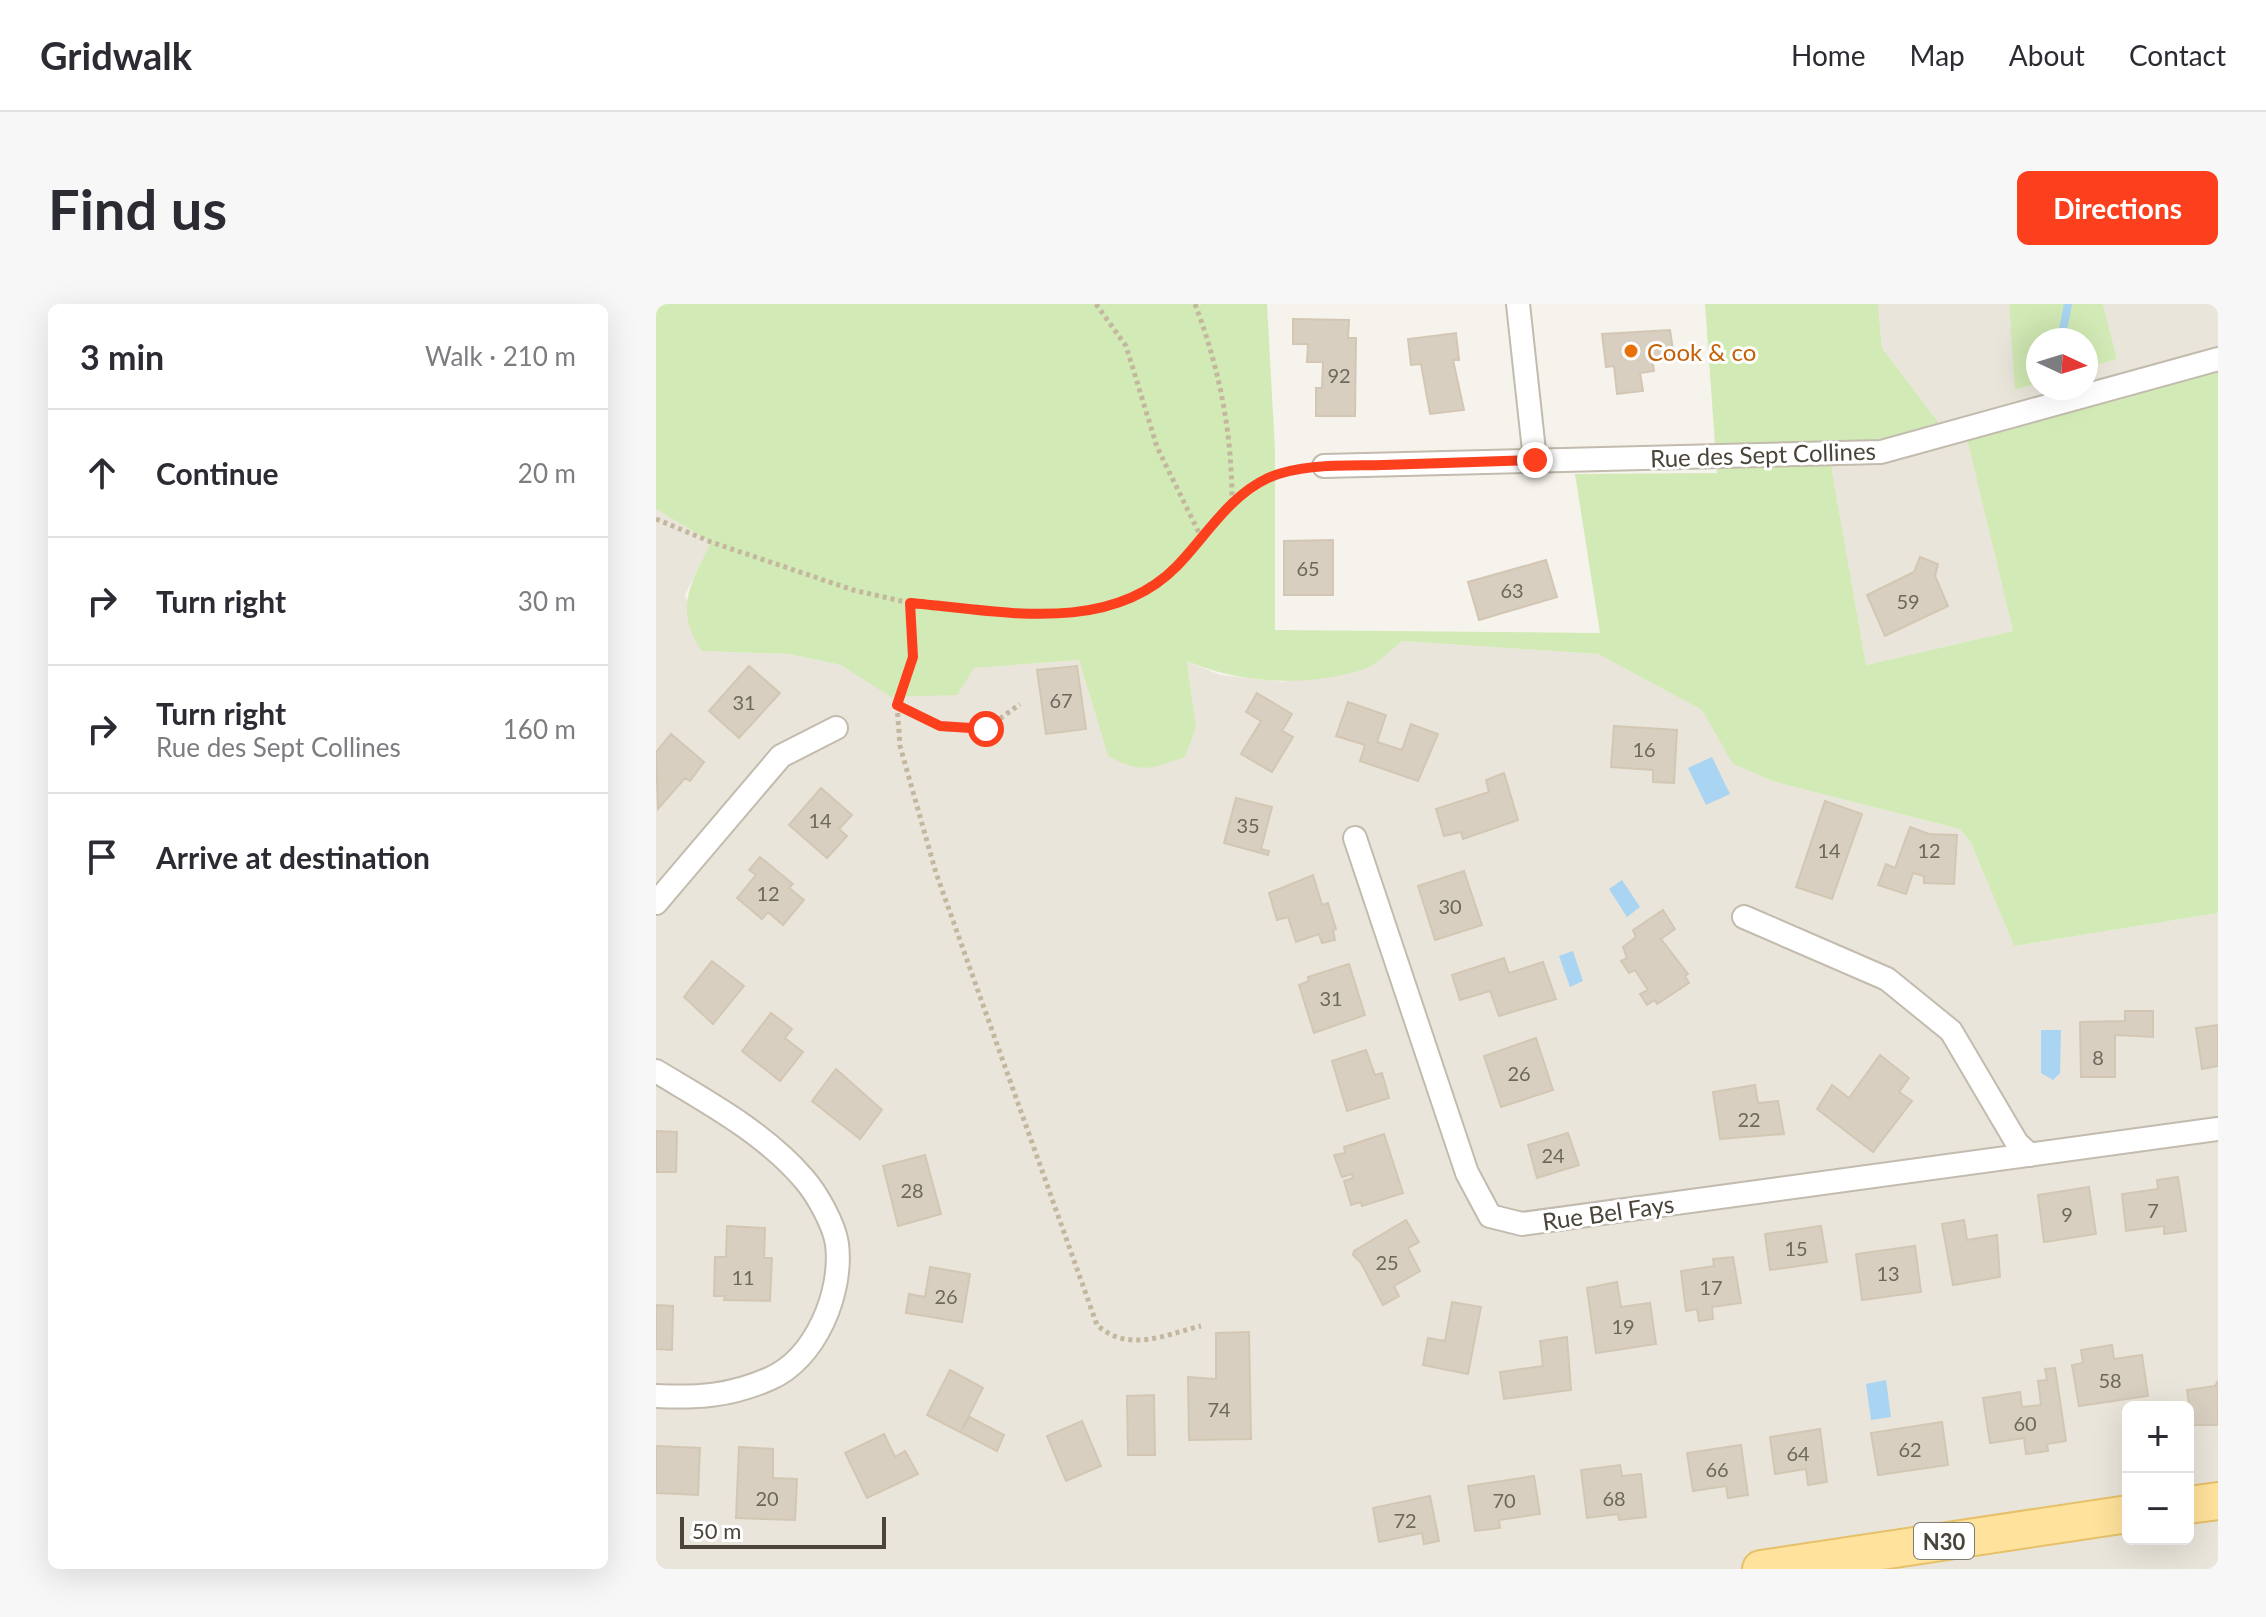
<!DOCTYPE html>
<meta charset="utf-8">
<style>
:root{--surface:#fff;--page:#f7f7f7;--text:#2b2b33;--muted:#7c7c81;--line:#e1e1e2;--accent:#fc3f1d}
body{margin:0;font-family:Lato,sans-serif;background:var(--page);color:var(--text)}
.controls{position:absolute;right:24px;bottom:24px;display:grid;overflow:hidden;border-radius:12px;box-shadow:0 8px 32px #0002}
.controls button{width:72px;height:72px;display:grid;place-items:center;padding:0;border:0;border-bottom:2px solid var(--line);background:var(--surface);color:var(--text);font:40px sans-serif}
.compass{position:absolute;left:1370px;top:24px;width:72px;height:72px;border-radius:50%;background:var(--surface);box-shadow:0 8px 32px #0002;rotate:94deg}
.scale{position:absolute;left:24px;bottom:20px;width:206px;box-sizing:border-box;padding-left:8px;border:4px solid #4b4439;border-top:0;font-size:22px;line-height:28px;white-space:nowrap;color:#4b4439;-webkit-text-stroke:6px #fff;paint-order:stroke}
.stop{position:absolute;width:24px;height:24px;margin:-18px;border:6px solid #fc3f1d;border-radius:50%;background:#fff}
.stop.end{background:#fc3f1d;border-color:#fff;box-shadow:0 2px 8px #0008}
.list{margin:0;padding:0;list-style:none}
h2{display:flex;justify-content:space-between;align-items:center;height:104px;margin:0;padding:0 32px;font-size:34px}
h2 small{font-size:26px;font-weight:400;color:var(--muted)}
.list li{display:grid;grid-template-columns:52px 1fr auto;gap:24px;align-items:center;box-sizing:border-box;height:128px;padding:0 32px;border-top:2px solid var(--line)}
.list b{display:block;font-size:30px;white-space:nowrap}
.list p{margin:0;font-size:26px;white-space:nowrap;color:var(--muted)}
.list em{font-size:26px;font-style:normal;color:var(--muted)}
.icon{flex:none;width:44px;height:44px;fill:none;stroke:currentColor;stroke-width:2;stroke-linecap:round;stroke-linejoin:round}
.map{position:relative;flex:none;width:1562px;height:1265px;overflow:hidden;border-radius:12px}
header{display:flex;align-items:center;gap:48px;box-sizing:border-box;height:112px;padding:0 40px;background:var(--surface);border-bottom:2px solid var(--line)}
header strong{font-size:38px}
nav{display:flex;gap:44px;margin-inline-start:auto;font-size:28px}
.intro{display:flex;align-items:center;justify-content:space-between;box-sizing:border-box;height:192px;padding:0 48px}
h1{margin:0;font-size:56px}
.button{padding:20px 36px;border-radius:12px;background:var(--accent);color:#fff;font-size:28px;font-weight:700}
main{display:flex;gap:48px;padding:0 48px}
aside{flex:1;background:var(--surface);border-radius:12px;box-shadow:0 8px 32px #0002}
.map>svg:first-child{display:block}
.residential{fill:#eae5da;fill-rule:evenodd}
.green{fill:#d2eab5}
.water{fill:#a9d4f2}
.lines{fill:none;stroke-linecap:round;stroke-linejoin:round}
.stream{stroke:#a9d4f2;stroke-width:8}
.building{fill:#d8cfc1;stroke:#d3c7b4;stroke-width:2}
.minor-casing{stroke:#c2bbae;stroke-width:26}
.primary-casing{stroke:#e6c16a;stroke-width:40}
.path{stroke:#c4b79f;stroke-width:5;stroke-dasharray:4 4;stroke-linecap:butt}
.minor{stroke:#fff;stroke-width:22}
.primary{stroke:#ffe39c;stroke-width:36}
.route{stroke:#fc3f1d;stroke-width:10}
.food-dot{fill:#e8710a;stroke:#fff;stroke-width:3}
.labels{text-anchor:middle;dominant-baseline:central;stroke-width:6;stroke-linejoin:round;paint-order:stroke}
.number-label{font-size:20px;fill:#6e675b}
.shield{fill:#fff;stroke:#817c74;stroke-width:2}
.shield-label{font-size:22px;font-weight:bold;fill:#4b4439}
.food-label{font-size:24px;fill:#c56008;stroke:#fff;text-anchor:start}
.street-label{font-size:24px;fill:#4b4439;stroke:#fff}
</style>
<header>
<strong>Gridwalk</strong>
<nav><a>Home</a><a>Map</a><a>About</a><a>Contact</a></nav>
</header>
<div class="intro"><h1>Find us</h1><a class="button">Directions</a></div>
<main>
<aside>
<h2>3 min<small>Walk · 210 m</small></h2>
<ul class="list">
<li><svg class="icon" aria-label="ahead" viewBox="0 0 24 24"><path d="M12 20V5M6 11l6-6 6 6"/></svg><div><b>Continue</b></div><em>20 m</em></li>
<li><svg class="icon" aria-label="right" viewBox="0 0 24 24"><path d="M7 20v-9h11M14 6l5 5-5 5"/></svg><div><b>Turn right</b></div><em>30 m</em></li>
<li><svg class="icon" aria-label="right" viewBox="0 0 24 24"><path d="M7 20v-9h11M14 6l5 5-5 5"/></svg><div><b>Turn right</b><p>Rue des Sept Collines</p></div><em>160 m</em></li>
<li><svg class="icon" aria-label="arrive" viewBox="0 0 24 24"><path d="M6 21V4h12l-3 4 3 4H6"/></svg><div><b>Arrive at destination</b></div></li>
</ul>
</aside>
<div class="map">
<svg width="1562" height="1265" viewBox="0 0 1562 1265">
<rect width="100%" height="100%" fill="#f6f3ec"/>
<path class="residential" d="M1222 0H1353L1360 86 1382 79V84H1430V64L1461 55 1447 0H1562V61L1310 131 1357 327 1210 361 1176 167 1175 141 1286 123 1226 44Z
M0 205 55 238 29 291 47 347 133 350 185 361 236 393 318 364 423 356 452 452 540 423 531 357 564 371 626 378 709 365 746 337 942 350 1046 406 1078 460 1119 478 1304 525 1315 539 1358 642 1562 609V1265H0ZM1472 1103H1532V1235H1472Z"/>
<path class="green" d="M0 0H611L619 146V326L944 329 919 170 1061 169 1049 0H1222L1226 44 1286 123 1225 142H1175L1176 167 1210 361 1357 327 1310 131 1562 61V609L1358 642 1315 539 1304 525 1119 478 1077 460 1046 406 942 350 746 337C734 346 720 362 706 366 649 383 585 380 531 357L540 423 529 453C494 465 486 470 452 452L423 356 318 364 301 391 235 393 185 361 133 350 46 347C17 305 35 280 55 238L0 205Z
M1353 0H1447L1461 55 1430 64V36H1382V79L1359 86Z"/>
<path class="water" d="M1056 453 1074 490 1050 501 1032 464Z
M966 576 984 603 971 613 953 585Z
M917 647 927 677 914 683 903 652Z
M1385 726H1405L1404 769 1397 776 1385 769Z
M1230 1076 1235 1113 1215 1116 1210 1080Z"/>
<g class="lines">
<path class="stream" d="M1405 36 1412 0"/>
</g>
<path class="building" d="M637 15 693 16 692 34H700L699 112H660V84H666L667 58H651L652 40H637Z
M1014 26 1018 53 996 55 998 67 984 69 987 87 961 90 958 62 950 63 946 30Z
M800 29 803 56H797L808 106 774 110 765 60 755 61 752 35Z
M677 236V291H628V237Z
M1264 253 1282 260 1279 272 1292 302 1229 332 1211 291 1258 268Z
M890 256 901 293 823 316 812 278Z
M93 362 124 389 83 434 53 407Z
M421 362 430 425 390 430 381 366Z
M601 389 636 410 626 427 637 433 616 468 585 450 605 417 590 408Z
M692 398 730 411 721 438 746 446 755 420 782 430 762 477 704 457 709 441 680 432Z
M958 422 1021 426 1018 479 997 478V466L955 463Z
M15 430 48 458 34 477 29 474 2 505 0 448Z
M848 469 862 516 807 535 805 528 788 532 780 505 833 488 830 476Z
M165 484 196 511 183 525 191 532 171 554 133 521Z
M580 494 616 503 605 545 613 547 612 551 568 539Z
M1169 497 1206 510 1176 595 1140 583Z
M1254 523 1273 530 1301 531 1298 580 1268 579V572L1257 569 1250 590 1222 581 1230 560 1239 564Z
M104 553 137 580 133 584 148 596 127 621 112 608 106 615 81 594 100 571 93 566Z
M808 567 826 621 779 636 762 582Z
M657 571 666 601 672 599 680 625 677 626 679 636 666 639 663 630 640 638 632 613 621 616 613 589Z
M1007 606 1019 625 1005 635 1032 670 1029 672 1033 679 1001 700 999 696 991 701 984 690 992 686 979 666 973 669 965 657 971 654 967 643 980 633 977 626Z
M848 654 853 669 887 658 900 695 843 712 834 687 804 696 796 671Z
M56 657 88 682 57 720 28 693Z
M693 660 709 711 658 729 643 681 653 677 652 673Z
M1469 707H1497V733L1459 731V773H1425L1424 718 1469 717Z
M115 709 136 725 129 734 147 748 124 777 86 747Z
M1562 721V762L1546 765 1540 724Z
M880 734 897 786 845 803 828 752Z
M710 746 719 771 726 769 733 794 691 807 676 757Z
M1224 751 1253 774 1243 788 1256 797 1217 848 1161 805 1176 781 1193 794Z
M180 765 226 806 204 835 156 797Z
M1099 781 1102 799 1122 797 1128 830 1064 835 1057 788Z
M0 827 21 828 20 868H0Z
M912 829 923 861 881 874 872 841Z
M728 830 747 889 706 902 705 898 695 901 688 877 697 874 696 870 686 873 678 851 689 849 688 843Z
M269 851 285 910 242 922 227 862Z
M1522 873 1530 927 1508 930V922L1470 927 1466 890 1502 885 1501 876Z
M1433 883 1440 930 1388 938 1382 891Z
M750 916 763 938 752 944 764 967 738 982 743 992 727 1001 705 959 697 951 698 947Z
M1308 916 1311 936 1341 931 1344 973 1297 981 1286 920Z
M71 922 109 924 108 954H116L114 997 68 996 69 992H58L59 953H70Z
M1165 922 1171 958 1114 966 1109 930Z
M1259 942 1265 988 1206 996 1200 950Z
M1077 953 1085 999 1056 1003 1057 1015 1043 1017 1041 1005 1030 1007 1025 967 1058 962 1057 955Z
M274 963 314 970 306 1018 250 1009 253 990 269 993Z
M961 978 965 1003 994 999 1000 1040 940 1049 931 984Z
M796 998 825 1003 812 1070 767 1061 772 1034 789 1037Z
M0 1001 17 1002 16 1046 0 1045Z
M593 1028 595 1135 533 1136 532 1073 560 1075V1029Z
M911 1033 915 1086 848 1095 844 1068 887 1062 884 1037Z
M1456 1041 1458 1055 1486 1051 1492 1092 1423 1102 1416 1061 1427 1059 1425 1046Z
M1399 1064 1410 1137 1391 1140 1392 1147 1370 1150 1368 1134 1334 1139 1327 1094 1364 1088 1366 1103 1385 1101 1382 1077 1391 1076 1389 1065Z
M294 1066 327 1084 306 1125 314 1113 348 1131 341 1147 271 1111Z
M1562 1077V1121H1536L1531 1086 1559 1082Z
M498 1091 499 1151H472L471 1092Z
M426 1117 445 1162 410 1177 391 1132Z
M1286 1118 1292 1161 1222 1171 1215 1129Z
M1164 1125 1171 1178 1152 1181 1150 1165 1119 1170 1114 1133Z
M228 1130 239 1153 249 1147 262 1170 211 1194 189 1149Z
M1085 1141 1092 1191 1072 1194 1070 1182 1037 1187 1031 1149Z
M0 1142 44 1144 42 1191 0 1189Z
M83 1143 117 1145V1174L141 1175 139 1216 80 1214Z
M964 1161 966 1172 985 1170 990 1213 963 1216 962 1210 931 1214 925 1166Z
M878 1172 884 1210 843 1216 844 1224 819 1227 812 1182Z
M774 1192 783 1237 768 1240 766 1229 723 1238 717 1204Z"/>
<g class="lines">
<g class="minor-casing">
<path id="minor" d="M862 0 879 156
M668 162 1225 148 1562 55
M699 534 811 869 834 912 866 920 1562 825
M0 599 125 452 180 424
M1088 613 1231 675 1295 727 1361 839 1374 851
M0 767C51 798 109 829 148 875 161 890 178 920 181 940 187 988 160 1055 113 1075 74 1092 42 1094 0 1092"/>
</g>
<g class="primary-casing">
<path id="primary" d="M1532 1201 1562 1197
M1105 1265 1472 1210"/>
</g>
<path class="path" d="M440 0 470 42 501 143 545 233
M539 0C564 66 576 129 576 199
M0 215 55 238 197 286 254 299 408 311 448 304 474 294 519 264 576 199 613 173 648 166
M254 299 257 353 241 401 284 422 330 425 364 400
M241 401 244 442 280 569 441 1021C472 1049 508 1031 545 1022"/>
<use href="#minor" class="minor"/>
<use href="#primary" class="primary"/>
</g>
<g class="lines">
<path class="route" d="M330 425 284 422 241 401 257 353 254 299C341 306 452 333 521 262 550 232 573 192 612 174 646 159 691 162 727 161 778 159 828 158 879 156"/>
</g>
<circle class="food-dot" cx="975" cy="47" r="8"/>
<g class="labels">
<g class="number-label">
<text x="683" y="71">92</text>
<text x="652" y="264">65</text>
<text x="856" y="286">63</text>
<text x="1252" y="297">59</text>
<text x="405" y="396">67</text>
<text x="88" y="398">31</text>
<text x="988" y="445">16</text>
<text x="164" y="516">14</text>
<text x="592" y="521">35</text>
<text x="1173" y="546">14</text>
<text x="1273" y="546">12</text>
<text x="112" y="589">12</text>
<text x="794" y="602">30</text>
<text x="675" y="694">31</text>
<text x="1442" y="753">8</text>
<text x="863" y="769">26</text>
<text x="1093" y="815">22</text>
<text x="897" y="851">24</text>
<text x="256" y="886">28</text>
<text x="1497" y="906">7</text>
<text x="1411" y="910">9</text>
<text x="1140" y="944">15</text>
<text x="731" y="958">25</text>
<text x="1232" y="969">13</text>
<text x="87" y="973">11</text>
<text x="1055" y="983">17</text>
<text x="290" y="992">26</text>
<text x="967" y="1022">19</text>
<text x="1454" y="1076">58</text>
<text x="563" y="1105">74</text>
<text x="1369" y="1119">60</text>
<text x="1254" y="1145">62</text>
<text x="1142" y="1149">64</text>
<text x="1061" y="1165">66</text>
<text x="111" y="1194">20</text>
<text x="958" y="1194">68</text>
<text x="848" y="1196">70</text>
<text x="749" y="1216">72</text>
</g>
<rect class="shield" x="1258" y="1219" width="60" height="36" rx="6"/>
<g class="shield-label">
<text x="1288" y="1237">N30</text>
</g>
<g class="food-label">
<text x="991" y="47">Cook &amp; co</text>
</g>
<g class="street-label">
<text transform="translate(1107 150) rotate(-2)">Rue des Sept Collines</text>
<text transform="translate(952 908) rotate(-8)">Rue Bel Fays</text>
</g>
</g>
</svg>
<div class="controls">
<button>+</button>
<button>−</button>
</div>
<svg class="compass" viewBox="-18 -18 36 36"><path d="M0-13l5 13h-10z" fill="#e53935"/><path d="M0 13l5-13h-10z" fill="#7c7c81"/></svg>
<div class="scale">50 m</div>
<div class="stop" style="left:330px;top:425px"></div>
<div class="stop end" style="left:879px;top:156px"></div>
</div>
</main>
